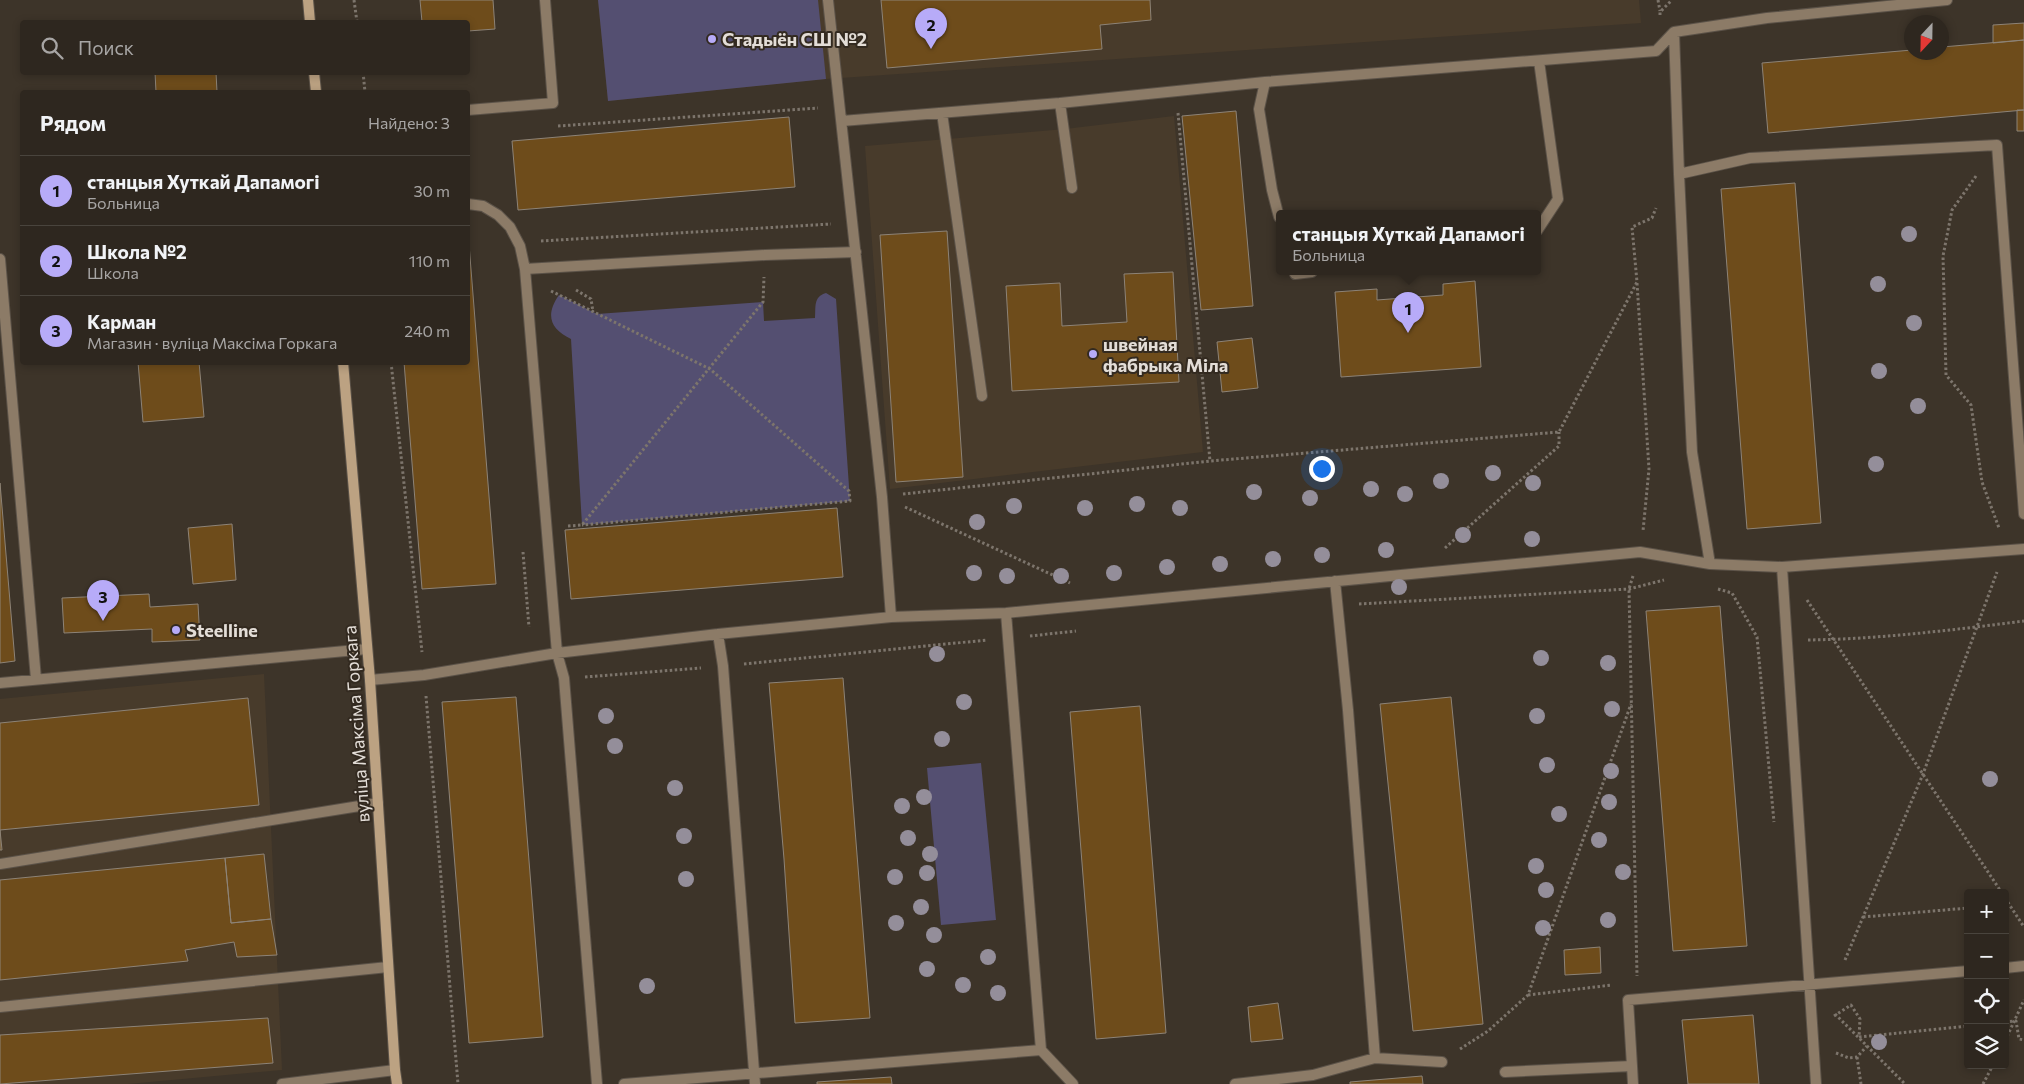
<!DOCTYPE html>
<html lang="ru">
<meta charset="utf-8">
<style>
:root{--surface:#2e271f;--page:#362f28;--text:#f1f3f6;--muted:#a7a5a4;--line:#49443d;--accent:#b7abf8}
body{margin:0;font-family:Commissioner,sans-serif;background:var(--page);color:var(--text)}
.controls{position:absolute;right:15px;bottom:15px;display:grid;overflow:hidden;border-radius:5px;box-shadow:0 2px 8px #0003}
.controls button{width:45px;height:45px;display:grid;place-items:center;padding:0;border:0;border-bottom:1px solid var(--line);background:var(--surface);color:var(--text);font:25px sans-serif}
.compass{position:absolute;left:1904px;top:15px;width:45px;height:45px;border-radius:50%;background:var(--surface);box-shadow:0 2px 8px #0003;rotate:202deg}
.you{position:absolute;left:1321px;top:468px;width:18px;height:18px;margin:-12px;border:4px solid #fff;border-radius:50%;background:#1a73e8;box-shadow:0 0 0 8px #1a73e833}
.badge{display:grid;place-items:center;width:32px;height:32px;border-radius:50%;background:var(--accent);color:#111;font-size:16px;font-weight:700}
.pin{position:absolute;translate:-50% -41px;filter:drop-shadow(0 1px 2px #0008)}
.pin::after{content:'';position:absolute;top:26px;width:18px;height:15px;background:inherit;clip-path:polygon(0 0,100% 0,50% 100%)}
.popup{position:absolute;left:1276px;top:210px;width:265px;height:65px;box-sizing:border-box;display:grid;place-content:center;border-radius:5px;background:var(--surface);filter:drop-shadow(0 1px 4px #0005);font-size:16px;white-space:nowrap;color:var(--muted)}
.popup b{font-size:19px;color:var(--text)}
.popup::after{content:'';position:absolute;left:50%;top:100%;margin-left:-10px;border:10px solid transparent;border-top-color:var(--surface)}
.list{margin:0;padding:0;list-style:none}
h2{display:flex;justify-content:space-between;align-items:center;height:65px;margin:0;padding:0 20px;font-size:21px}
h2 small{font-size:16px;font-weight:400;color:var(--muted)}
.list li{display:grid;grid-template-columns:32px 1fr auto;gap:15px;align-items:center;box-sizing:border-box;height:70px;padding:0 20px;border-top:1px solid var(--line)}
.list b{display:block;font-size:19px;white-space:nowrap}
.list p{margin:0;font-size:16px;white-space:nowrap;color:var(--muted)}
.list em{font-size:16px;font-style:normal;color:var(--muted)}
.icon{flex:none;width:28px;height:28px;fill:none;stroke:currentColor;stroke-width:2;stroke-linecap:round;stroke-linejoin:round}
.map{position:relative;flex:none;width:2024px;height:1084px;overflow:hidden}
.search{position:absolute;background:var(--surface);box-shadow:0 2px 8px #0003;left:20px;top:20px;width:450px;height:55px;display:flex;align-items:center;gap:12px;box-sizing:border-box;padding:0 18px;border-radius:5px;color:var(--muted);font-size:19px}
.panel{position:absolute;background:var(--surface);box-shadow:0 2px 8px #0003;left:20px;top:90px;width:450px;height:275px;border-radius:5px}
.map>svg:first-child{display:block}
.built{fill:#483b2b}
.green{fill:#544f71}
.building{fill:#6e4c1b;stroke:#8d8377}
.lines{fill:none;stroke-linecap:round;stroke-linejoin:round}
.lane-casing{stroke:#5b5248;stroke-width:12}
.secondary-casing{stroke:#5b5248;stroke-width:12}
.path{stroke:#7d756c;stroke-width:3;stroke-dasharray:2.5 2.5;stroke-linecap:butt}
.lane{stroke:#8c7b67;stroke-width:10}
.secondary{stroke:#bca282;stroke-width:10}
.tree{fill:#948e9a}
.poi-dot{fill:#b7abf8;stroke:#332a20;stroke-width:2}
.labels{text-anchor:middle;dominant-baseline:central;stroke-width:4;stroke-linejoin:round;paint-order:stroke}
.poi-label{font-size:18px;font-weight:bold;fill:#e3ddd7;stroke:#332a20;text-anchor:start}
.street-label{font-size:18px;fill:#e3ddd7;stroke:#332a20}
</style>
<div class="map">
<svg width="2024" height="1084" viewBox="0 0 2024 1084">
<rect width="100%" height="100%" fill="#3d3429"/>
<path class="built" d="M598 0H1639L1641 23 826 79 608 101Z
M1174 116 1203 452 890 489 865 146 1065 129Z
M264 674 282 1070 128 1084H0V699Z"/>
<path class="green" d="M598 0H818L826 79 608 101Z
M826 293 836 299 850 501 582 525 571 339C550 329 545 315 559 295L597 314 763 302 764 321 815 318C816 307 813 297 826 293Z
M981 763 996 920 941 925 927 768Z"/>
<path class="building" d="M420 0H493L495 29 468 31V22H422Z
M881 0H1150L1151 20 1100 25 1102 49 887 68Z
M2024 23V40L1993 43V25Z
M2024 40V110L1768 133 1762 63 1912 50V52H1942V47Z
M155 72H216L217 92H156Z
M2017 110H2024V131H2017Z
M1236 111 1253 306 1201 310 1182 116Z
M789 117 795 187 518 210 512 141Z
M1795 183 1821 523 1747 529 1721 189Z
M947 231 963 477 896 482 880 235Z
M468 244H469L496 584 422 589 404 362H468Z
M1173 272 1179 382 1012 391 1006 286 1060 283 1062 326 1127 322 1124 274Z
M1475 281 1481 367 1341 377 1335 292 1377 289V300L1443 295V284Z
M1252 338 1258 388 1222 392 1217 342Z
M138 362H199L204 417 143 422Z
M0 483 15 661 0 663Z
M837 508 843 577 571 599 565 530Z
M232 524 236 580 193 584 188 528Z
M149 594 150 607 198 604 200 640 152 642V629L64 633 62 598Z
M1720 606 1747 946 1673 951 1646 611Z
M843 678 870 1018 795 1023 784 859 769 683Z
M516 697 543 1037 469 1043 442 702Z
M1451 697 1483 1024 1413 1031 1380 704Z
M248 698 259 805 0 830 2 850H0V723Z
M1140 706 1166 1033 1096 1039 1070 712Z
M264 854 271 919 231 923 225 858Z
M225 858 231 923 271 919 277 955 237 957 234 942 185 950 188 961 0 980V880Z
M1600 947 1601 973 1565 975 1564 950Z
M1278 1003 1283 1039 1251 1042 1248 1007Z
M1753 1015 1759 1084H1688L1682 1020Z
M268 1018 273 1063 0 1084V1035Z
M1422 1076 1423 1084H1350V1082Z
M891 1077 892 1084H817V1082Z"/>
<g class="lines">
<g class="lane-casing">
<path id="lane" d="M828 0 882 497 891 617
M1674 32 1767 18 1947 0
M1265 82 1259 109 1272 190 1279 217
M1060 103 1072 188
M468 110 553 103 545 0
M942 113 982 396
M842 121 1060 103 1265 82 1656 51 1674 32 1679 174
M468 204 483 206 498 215 510 227 520 246 525 269 557 653 564 678 597 1084
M1537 231 1558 199 1539 61
M0 259 36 679
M525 269 765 255 856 252
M1294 272 1295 274 1312 272
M1710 564 1692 452 1679 174 1750 158 1997 145 2024 514
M1782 567 1816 1084
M1335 581 1348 710 1375 1058
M1006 613 1041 1050 1073 1084
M718 634 723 666 755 1084
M370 680 424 675 557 653 718 634 891 617 1006 613 1640 552 1710 564 1782 567 2024 549
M0 683 367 649
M0 864 378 803
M2005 968 2024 966
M0 1007 388 967
M1632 1066 1633 1084
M1505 1072 1632 1066 1628 1000 1968 971
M282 1084 395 1070
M624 1084 1041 1050
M1235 1084 1313 1075 1375 1058 1442 1062"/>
</g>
<g class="secondary-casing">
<path id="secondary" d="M308 0 310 22
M314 72 316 92
M343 362 370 680 395 1070 397 1084"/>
</g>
<path class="path" d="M354 0 357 22
M1658 0 1660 11
M1660 15V12L1672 0
M363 72 365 92
M1178 113 1210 461
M558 126 818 108
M1976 176 1952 210 1943 256 1946 375 1971 405 1982 482 1999 528
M541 241 831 224
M1637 283 1649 469 1643 531
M576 290 591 299 593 312
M551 291 710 369 849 491 850 501 582 525
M391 362 422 652
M903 494 1210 461 1559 432 1637 282 1632 227 1652 218 1656 208
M905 507 1070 583
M568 526 582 525 763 302 764 277
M1445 548 1559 446V432
M523 552 529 627
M1633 576 1629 589 1637 976
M1718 589 1732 593 1757 637 1774 822
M1807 600 2002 893
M1359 604 1629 589 1664 580
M1030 636 1076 631
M1808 640C1880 639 1953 630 2024 621
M744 664 987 640
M585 677 701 668
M426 696 458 1084
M2005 898 2024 927
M1863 917 1968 908
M1845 960 1923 774 1997 572
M1528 995 1612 985
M1835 1014 1905 1084
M1834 1016 1851 1005 1860 1019 1859 1037 1968 1026
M2005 1022 2016 1021 2019 1039 2024 1040
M2005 1041 2024 1000
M1460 1049 1488 1031 1528 995 1631 704
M1836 1053 1849 1058 1857 1057 1867 1046
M1857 1057 1861 1084
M1983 1084 1993 1065"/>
<use href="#lane" class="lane"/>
<use href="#secondary" class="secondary"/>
</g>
<g class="tree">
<circle cx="1909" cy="234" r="8"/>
<circle cx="1878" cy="284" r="8"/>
<circle cx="1914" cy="323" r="8"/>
<circle cx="1879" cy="371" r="8"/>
<circle cx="1918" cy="406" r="8"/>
<circle cx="1876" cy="464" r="8"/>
<circle cx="1493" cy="473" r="8"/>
<circle cx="1441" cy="481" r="8"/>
<circle cx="1533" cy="483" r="8"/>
<circle cx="1371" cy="489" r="8"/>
<circle cx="1254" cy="492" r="8"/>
<circle cx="1405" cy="494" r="8"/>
<circle cx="1310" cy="498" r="8"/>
<circle cx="1137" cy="504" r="8"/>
<circle cx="1014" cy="506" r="8"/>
<circle cx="1085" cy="508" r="8"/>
<circle cx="1180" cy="508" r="8"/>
<circle cx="977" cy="522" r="8"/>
<circle cx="1463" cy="535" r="8"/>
<circle cx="1532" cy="539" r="8"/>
<circle cx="1386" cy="550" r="8"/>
<circle cx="1322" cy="555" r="8"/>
<circle cx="1273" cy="559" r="8"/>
<circle cx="1220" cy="564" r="8"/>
<circle cx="1167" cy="567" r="8"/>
<circle cx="974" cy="573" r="8"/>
<circle cx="1114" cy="573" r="8"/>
<circle cx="1007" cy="576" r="8"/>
<circle cx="1061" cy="576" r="8"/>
<circle cx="1399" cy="587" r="8"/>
<circle cx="937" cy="654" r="8"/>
<circle cx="1541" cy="658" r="8"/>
<circle cx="1608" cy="663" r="8"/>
<circle cx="964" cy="702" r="8"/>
<circle cx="1612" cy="709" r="8"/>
<circle cx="606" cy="716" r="8"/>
<circle cx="1537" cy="716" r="8"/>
<circle cx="942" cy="739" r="8"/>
<circle cx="615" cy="746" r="8"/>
<circle cx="1547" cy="765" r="8"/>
<circle cx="1611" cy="771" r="8"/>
<circle cx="1990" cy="779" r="8"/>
<circle cx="675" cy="788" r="8"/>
<circle cx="924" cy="797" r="8"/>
<circle cx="1609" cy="802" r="8"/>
<circle cx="902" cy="806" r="8"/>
<circle cx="1559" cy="814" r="8"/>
<circle cx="684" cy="836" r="8"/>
<circle cx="908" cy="838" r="8"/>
<circle cx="1599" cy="840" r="8"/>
<circle cx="930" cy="854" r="8"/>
<circle cx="1536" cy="866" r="8"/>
<circle cx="1623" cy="872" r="8"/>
<circle cx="927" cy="873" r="8"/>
<circle cx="895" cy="877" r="8"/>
<circle cx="686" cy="879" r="8"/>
<circle cx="1546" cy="890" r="8"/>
<circle cx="921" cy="907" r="8"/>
<circle cx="1608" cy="920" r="8"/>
<circle cx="896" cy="923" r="8"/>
<circle cx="1543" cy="928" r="8"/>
<circle cx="934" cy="935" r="8"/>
<circle cx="988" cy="957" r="8"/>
<circle cx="927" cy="969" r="8"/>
<circle cx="963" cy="985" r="8"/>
<circle cx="647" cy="986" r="8"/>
<circle cx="998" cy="993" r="8"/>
<circle cx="1879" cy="1042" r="8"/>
</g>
<g class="poi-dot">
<circle cx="712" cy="39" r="5"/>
<circle cx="1093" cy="354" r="5"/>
<circle cx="176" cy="630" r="5"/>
</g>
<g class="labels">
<g class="poi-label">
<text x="722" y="39">Стадыён СШ №2</text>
<text x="1103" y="344">швейная<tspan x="1103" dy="21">фабрыка Міла</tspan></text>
<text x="186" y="630">Steelline</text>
</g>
<g class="street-label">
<text transform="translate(356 724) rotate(-94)">вуліца Максіма Горкага</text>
</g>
</g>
</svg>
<div class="controls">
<button>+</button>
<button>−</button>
<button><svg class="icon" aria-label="locate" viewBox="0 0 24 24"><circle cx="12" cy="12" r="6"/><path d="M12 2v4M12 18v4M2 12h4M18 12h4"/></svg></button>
<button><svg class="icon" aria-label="layers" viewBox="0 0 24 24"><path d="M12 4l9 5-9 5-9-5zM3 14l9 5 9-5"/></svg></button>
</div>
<svg class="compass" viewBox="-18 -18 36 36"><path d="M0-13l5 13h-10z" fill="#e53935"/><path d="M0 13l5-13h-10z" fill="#a7a5a4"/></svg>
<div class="you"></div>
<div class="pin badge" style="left:1408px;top:333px">1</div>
<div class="popup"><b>станцыя Хуткай Дапамогі</b>Больница</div>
<div class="pin badge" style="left:931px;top:49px">2</div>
<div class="pin badge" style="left:103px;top:621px">3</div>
<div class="search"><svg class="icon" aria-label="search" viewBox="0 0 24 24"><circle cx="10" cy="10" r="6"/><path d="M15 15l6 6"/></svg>Поиск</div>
<section class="panel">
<h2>Рядом<small>Найдено: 3</small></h2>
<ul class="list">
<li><span class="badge">1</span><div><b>станцыя Хуткай Дапамогі</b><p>Больница</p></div><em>30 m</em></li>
<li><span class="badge">2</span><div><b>Школа №2</b><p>Школа</p></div><em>110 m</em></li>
<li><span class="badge">3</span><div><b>Карман</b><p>Магазин · вуліца Максіма Горкага</p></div><em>240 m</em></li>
</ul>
</section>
</div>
